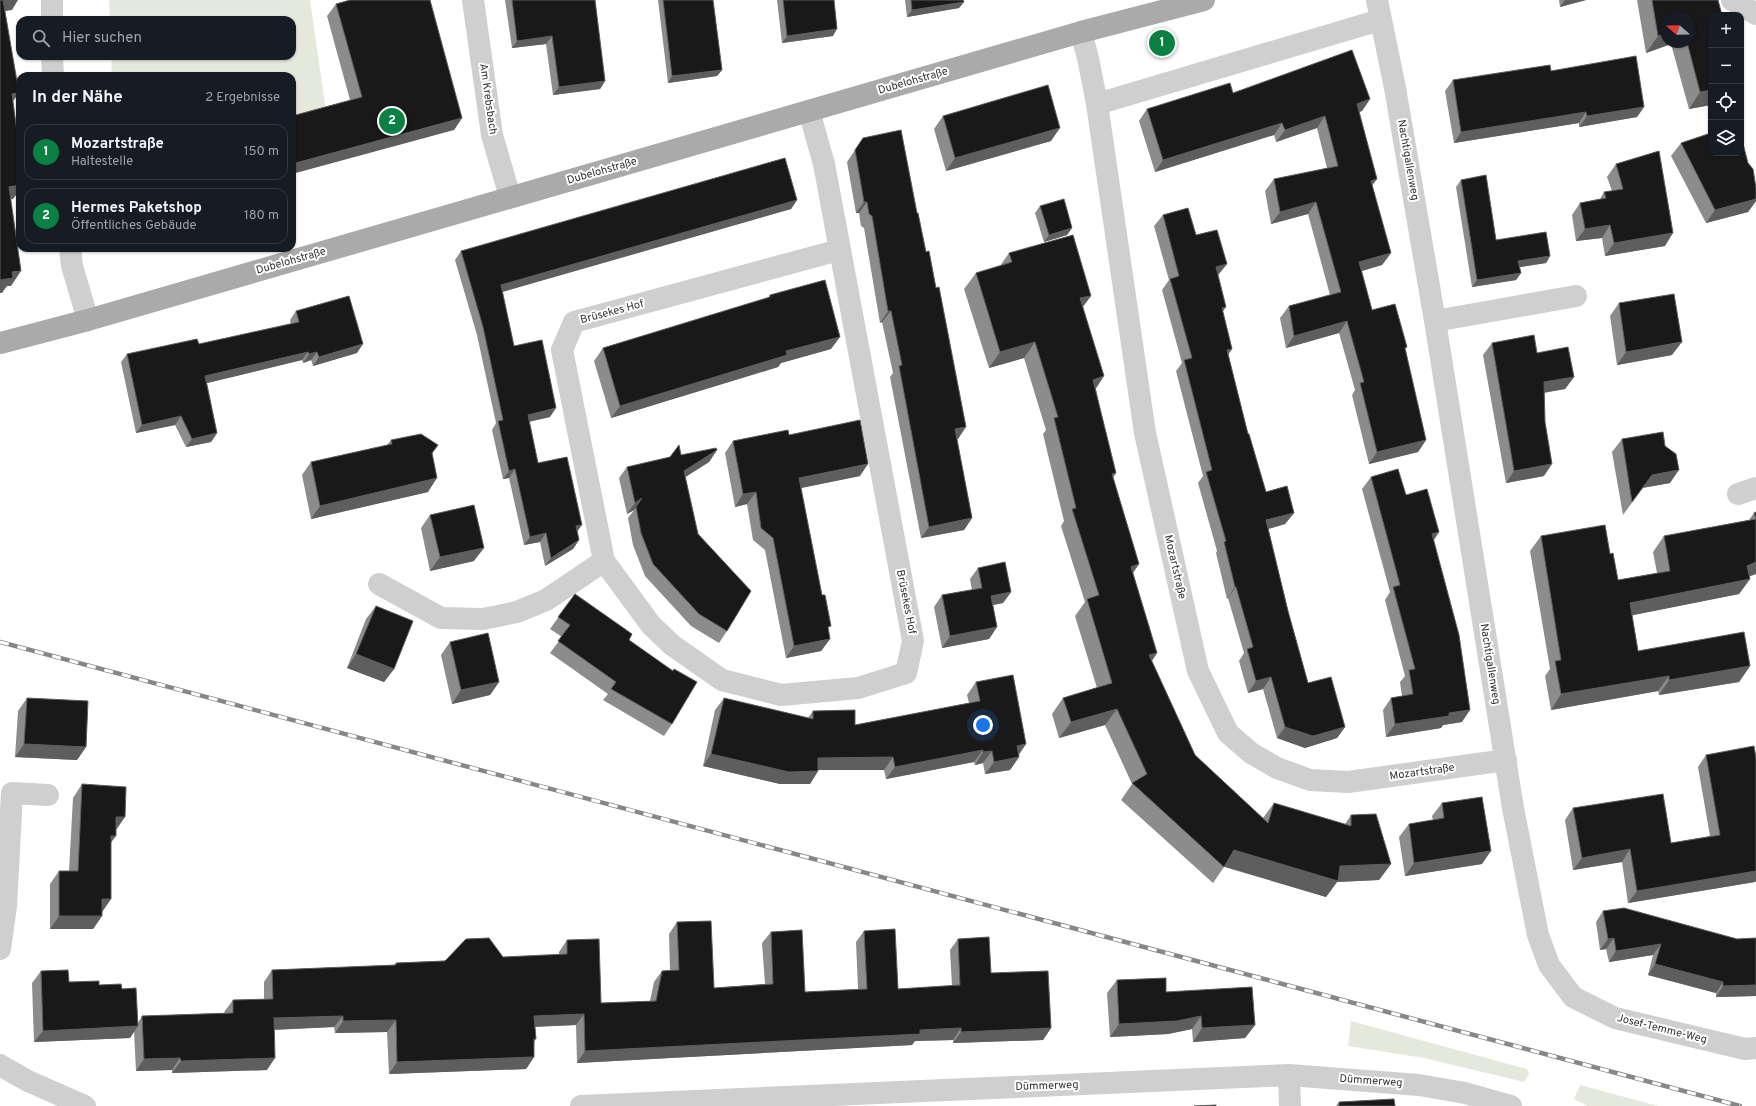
<!DOCTYPE html>
<html lang="de">
<meta charset="utf-8">
<style>
:root{--surface:#171b24;--page:#242831;--text:#f1f3f6;--muted:#9ea1a6;--line:#363941;--accent:#0b8043}
body{margin:0;font-family:Overpass,sans-serif;background:var(--page);color:var(--text)}
.controls{position:absolute;right:12px;top:12px;display:grid;overflow:hidden;border-radius:8px;box-shadow:0 1px 3px #0004}
.controls button{width:36px;height:36px;display:grid;place-items:center;padding:0;border:0;border-bottom:1px solid var(--line);background:var(--surface);color:var(--text);font:20px sans-serif}
.compass{position:absolute;left:1660px;top:12px;width:36px;height:36px;border-radius:50%;background:var(--surface);box-shadow:0 1px 3px #0004;rotate:290deg}
.you{position:absolute;left:983px;top:725px;width:14px;height:14px;margin:-10px;border:3px solid #fff;border-radius:50%;background:#1a73e8;box-shadow:0 0 0 6px #1a73e833}
.badge{display:grid;place-items:center;width:26px;height:26px;border-radius:50%;background:var(--accent);color:#fff;font-size:13px;font-weight:700}
.pin{position:absolute;translate:-50% -50%;border:2px solid #fff;box-shadow:0 1px 4px #0006}
.list{margin:0;padding:0;list-style:none}
h2{display:flex;justify-content:space-between;align-items:center;height:52px;margin:0;padding:0 16px;font-size:17px}
h2 small{font-size:13px;font-weight:400;color:var(--muted)}
.list li{display:grid;grid-template-columns:26px 1fr auto;gap:12px;align-items:center;box-sizing:border-box;height:56px;margin:0 8px 8px;padding:0 8px;border:1px solid var(--line);border-radius:12px}
.list b{display:block;font-size:15px;white-space:nowrap}
.list p{margin:0;font-size:13px;white-space:nowrap;color:var(--muted)}
.list em{font-size:13px;font-style:normal;color:var(--muted)}
.icon{flex:none;width:22px;height:22px;fill:none;stroke:currentColor;stroke-width:2;stroke-linecap:round;stroke-linejoin:round}
.map{position:relative;flex:none;width:1756px;height:1106px;overflow:hidden}
.search{position:absolute;background:var(--surface);box-shadow:0 1px 3px #0004;left:16px;top:16px;width:280px;height:44px;display:flex;align-items:center;gap:10px;box-sizing:border-box;padding:0 14px;border-radius:12px;color:var(--muted);font-size:15px}
.panel{position:absolute;background:var(--surface);box-shadow:0 1px 3px #0004;left:16px;top:72px;width:280px;height:180px;border-radius:12px}
.map>svg:first-child{display:block}
.green{fill:#e5e9dc}
.lines{fill:none;stroke-linecap:round;stroke-linejoin:round}
.minor{stroke:#cfcfcf;stroke-width:22}
.major{stroke:#aaa;stroke-width:22}
.rail-casing{stroke:#878787;stroke-width:4.5}
.rail{stroke:#fff;stroke-width:3;stroke-dasharray:9;stroke-linecap:butt}
.wall{fill:#8c8c8c;fill-rule:evenodd}
.shaded-wall{fill:#5e5e5e}
.building{fill:#191919;stroke:#5e5e5e}
.labels{text-anchor:middle;dominant-baseline:central;stroke-width:4;stroke-linejoin:round;paint-order:stroke}
.street-label{font-size:11px;fill:#323232;stroke:#fff}
</style>
<div class="map">
<svg width="1756" height="1106" viewBox="0 0 1756 1106">
<rect width="100%" height="100%" fill="#fff"/>
<path class="green" d="M109 0H310L326 111 292 120V76H112L111 56H292V20H110Z
M1351 1021 1527 1069 1529 1074 1524 1082 1424 1058 1348 1046Z
M1580 1085 1658 1106H1588L1574 1099Z"/>
<g class="lines">
<path class="minor" d="M473 0 492 135 510 197
M1377 0 1395 88 1435 321 1513 808 1538 935 1549 965 1573 997 1615 1018 1745 1049 1756 1048
M1732 0 1756 14
M52 20V0
M1081 32 1088 58 1097 104 1145 433 1198 671 1228 733 1251 753 1277 768 1310 780 1348 782 1506 760
M52 56 53 76
M1097 104 1380 20
M809 111 824 164 913 641 906 673 858 688 781 695 722 680 672 645 651 625 604 561 562 350 574 322 839 250
M70 248 72 266 88 320
M1435 321 1576 296
M1738 494 1756 488
M379 584 441 618 483 619 517 612 546 600 604 561
M0 949 6 906 12 793 48 795
M0 1065 28 1081 85 1106
M1289 1075 1290 1106
M581 1106 1289 1075 1419 1085 1465 1093 1511 1106"/>
<path class="major" d="M0 343 88 320 1081 32 1204 0"/>
<g class="rail-casing">
<path id="rail" d="M0 642 1740 1106"/>
</g>
<use href="#rail" class="rail"/>
</g>
<path class="wall" d="M505 0H595L605 81 600 89 553 95 546 44 512 48Z
M658 0H713L722 70 717 76 668 83Z
M777 0H834L833 36 782 43Z
M905 0H963L964 2 959 8 907 17Z
M1559 0H1586L1560 7Z
M1637 0H1718L1711 105 1689 109 1671 44 1646 53ZM1690 18V42H1666Z
M336 4 462 118 454 130 350 100 327 16Z
M1551 71 1644 107 1637 117 1579 127V123L1454 143 1445 91 1453 80Z
M1233 93 1370 99 1362 111 1359 112 1372 186 1391 253 1382 265 1362 271 1372 310 1405 350 1426 440 1418 452 1369 464 1352 395 1355 390 1339 333 1286 348 1280 318 1289 306 1330 295 1308 214 1271 224 1265 191 1274 179 1327 168 1317 128 1276 142 1274 135 1155 172 1139 121 1147 109Z
M943 116 1051 141 946 171 934 129Z
M863 138 958 439H957L972 518 964 530 921 538 890 377 893 373 882 322 880 323 864 228 861 226 859 213H856L847 162Z
M1681 143 1748 163 1756 188V201L1748 212 1706 223 1671 156Z
M1616 164 1665 246 1605 256 1602 238 1576 241 1572 215 1580 203 1600 199 1604 192 1612 191 1607 177Z
M1461 180 1496 240 1550 256 1546 263 1519 267 1521 273 1516 280 1472 287 1456 187Z
M797 200 791 209 502 292 514 346 550 417 529 422 538 463 577 532 579 540 573 549 545 566 540 542 524 545 509 478 503 479 492 430 496 423 477 335 455 260 461 251Z
M1040 206 1072 228 1067 235 1044 242 1035 213Z
M1163 215 1196 235 1227 264 1218 275 1223 312 1232 349 1228 354 1248 434 1266 492 1294 513 1285 524 1268 529 1288 611 1308 683 1345 727 1337 738 1305 748 1277 738 1263 689 1248 693 1239 661 1244 653 1228 598 1227 599 1216 553 1217 551 1198 483 1203 476 1176 371 1182 363 1162 290 1169 280 1154 226Z
M1009 253 1091 296 1083 306 1096 389 1113 477 1139 564 1133 573 1157 653 1152 661 1195 755 1263 818 1274 803 1345 824 1351 815 1391 864 1379 880 1337 882 1326 897 1224 867 1213 883 1121 800 1132 784 1105 725 1059 738 1052 714 1063 698 1097 688 1075 616 1085 602 1061 526 1064 521 1043 434 1046 430 1024 358 989 368 964 289 976 273 1000 266Z
M770 295 831 349 781 363 778 367 611 418 594 361 603 348 768 298Z
M1619 303 1672 355 1617 365 1610 316Z
M296 311 357 353 313 366 311 360 303 363 302 360 207 383 217 433 211 442 186 447 175 425 136 433 121 362 127 354 199 344 291 324 290 320Z
M1492 343 1537 353 1574 377 1565 389 1544 393V476L1506 483 1483 355Z
M789 435 860 476 801 488 830 639 821 651 786 658 765 550 753 540 747 504 735 507 725 453 733 441Z
M1622 439 1670 483 1642 488 1623 515 1612 452Z
M391 440 432 453 428 492 311 519 302 475 311 462 387 445Z
M717 450 709 462 685 477 698 534 727 631 719 643 691 626 645 576 633 545 628 518 634 510 627 514 619 478 627 467 681 455Z
M1371 477 1406 495 1439 532 1434 540 1462 722 1443 725 1441 728 1386 737 1383 710 1391 698 1402 696 1400 682 1405 676 1385 600 1390 592 1362 489Z
M1756 512V574L1749 576 1750 579 1739 594 1632 615 1638 651 1750 666 1739 682 1659 695 1658 691 1551 710 1545 676 1550 669 1530 551 1541 536 1610 554 1618 580 1657 573 1653 552 1664 536 1749 520 1754 513Z
M430 515 474 561 430 571 421 528Z
M978 568 1011 592 1003 603 993 605 997 627 989 639 942 648 934 607 942 595 972 590 970 579Z
M575 594 629 640 672 724 664 736 603 700 608 694 550 653 562 637 550 629Z
M376 606 394 669 384 682 347 668 366 619Z
M450 642 499 682 490 695 452 704 441 655Z
M976 682 1026 744 1019 755V757L1010 770 985 774 983 763 975 765 974 762 886 779 884 770H818V771L810 784H780L703 766 715 710 724 698 808 718 813 711 855 725 969 703 967 695Z
M27 698 86 747 77 760 15 757 18 711Z
M1706 755 1756 758V881L1755 882 1628 903 1622 862 1573 870 1565 820 1573 808 1671 843 1710 836 1698 767Z
M82 784 116 830 111 843V899L102 912V916L93 929H50V884L59 871H69L73 798Z
M1442 803 1482 864 1405 876 1399 837 1409 824 1433 820 1432 816Z
M1603 911 1737 939 1756 938V1007V996L1716 997V993L1648 975 1653 955 1609 962 1606 949 1600 950 1596 922Z
M677 922 714 988 765 984 762 943 771 932 805 992 858 989 856 942 864 931 898 989 952 986 950 950 958 939 991 973 1051 1028 1043 1040 953 1043V1040L915 1041 912 1045 577 1063 576 1025 535 1027 536 1039 534 1042V1057L526 1069 389 1074 387 1032 335 1033 334 1027 274 1030 267 1070 172 1073V1070L136 1071 134 1031 130 1038 34 1042 32 983 41 971 69 982 99 985 122 989 138 1023 142 1016 225 1013 224 1012 233 1000 264 999V982L272 970 394 965 396 963 559 955V952L567 940 601 1003 650 1001 654 982 662 971 670 970 669 934Z
M1117 980 1166 992 1255 1025 1245 1038 1193 1042 1192 1029 1168 1034 1110 1037 1107 993Z
M1339 1102 1395 1106H1336Z"/>
<path class="shaded-wall" d="M1 0H18L12 10 0 12Z
M1565 0H1586L1560 7Z
M964 2 959 8 907 17 912 10Z
M837 29 833 36 782 43 787 36Z
M1666 33V42H1672L1671 44 1646 53 1658 36Z
M552 36 546 44 512 48 517 41Z
M722 70 717 76 668 83 672 76Z
M605 81 600 89 553 95 559 87Z
M1711 90V105L1689 109 1700 92Z
M19 93 8 108 12 94Z
M1370 99 1362 111 1349 116 1357 104Z
M1644 107 1637 117 1579 127 1587 116Z
M1586 112 1579 123 1454 143 1461 132Z
M1325 116 1317 128 1276 142 1285 130Z
M462 118 454 130 292 174V164Z
M1282 123 1274 135 1155 172 1163 160Z
M1060 128 1051 141 946 171 955 158Z
M1377 179 1368 191 1371 181Z
M20 185V190L13 199 0 202 9 187Z
M1756 199V201L1748 212 1706 223 1715 210Z
M797 200 791 209 495 294 501 285Z
M864 202H867L859 213H856Z
M1316 202 1308 214 1271 224 1280 212Z
M1610 225 1602 238 1576 241 1585 229Z
M1072 228 1067 235 1044 242 1049 235Z
M1673 233 1665 246 1605 256 1614 243Z
M1391 253 1382 265 1351 274 1359 262Z
M1550 256 1546 263 1514 268 1518 261Z
M1227 264 1218 275 1207 278 1216 267Z
M21 271 11 286H7L2 293H0V280L12 272Z
M1521 273 1516 280 1472 287 1477 280Z
M1091 296 1079 312 1080 298Z
M1226 307 1218 318 1222 308Z
M888 311H891L882 322 880 323Z
M1347 321 1339 333 1286 348 1294 336Z
M840 337 831 349 781 363 778 367 611 418 620 406 786 351Z
M1035 342 1024 358 989 368 1000 352Z
M1682 342 1672 355 1617 365 1626 352Z
M363 344 357 353 313 366 319 357Z
M1232 349 1224 360 1227 350Z
M308 352 302 360 199 385 205 376Z
M317 352 311 360 303 363 309 354Z
M1104 376 1093 393V380Z
M1574 377 1565 389 1535 394 1544 382Z
M556 408 550 417 522 423 528 415Z
M181 416 175 425 136 433 142 425Z
M966 427 958 439 947 441 955 429Z
M217 433 211 442 186 447 192 439Z
M1426 440 1418 452 1369 464 1377 452Z
M717 450 709 462 676 483 684 471Z
M868 464 860 476 791 490 799 478Z
M1552 464 1544 476 1506 483 1514 471Z
M515 469 509 478 503 479 509 471Z
M1679 470 1670 483 1642 488 1623 515 1652 475Z
M1116 473 1105 489 1112 474Z
M437 478 428 492 311 519 320 506Z
M756 492 747 504 735 507 743 494Z
M642 498 634 510 627 514 635 503Z
M1294 513 1285 524 1258 532 1266 520Z
M972 518 964 530 921 538 929 527Z
M582 525 576 533V526Z
M1439 532 1430 545 1432 534Z
M546 533 540 542 524 545 530 537Z
M579 540 573 549 545 566 551 558Z
M484 548 474 561 430 571 440 557Z
M1756 562V574L1737 581 1747 566Z
M1139 564 1127 581 1131 567Z
M1750 579 1739 594 1619 618 1630 603Z
M1235 587H1236L1228 598 1227 599Z
M1011 592 1003 603 983 607 991 596Z
M997 627 989 639 942 648 950 636Z
M830 639 821 651 786 658 794 646Z
M1157 653 1146 669 1149 655Z
M356 654 394 669 384 682 347 668Z
M1750 666 1739 682 1659 695 1669 680Z
M1669 676 1658 691 1551 710 1561 694Z
M1271 677 1263 689 1248 693 1256 681Z
M499 682 490 695 452 704 461 690Z
M1117 709 1105 725 1059 738 1071 722Z
M1470 710 1462 722 1443 725 1441 728 1386 737 1395 724 1449 713Z
M1285 727H1345L1337 738 1305 748 1277 738Z
M24 744 86 747 77 760 15 757Z
M1026 744 1017 756V746Z
M983 750 974 762 886 779 895 767Z
M992 751 983 763 975 765 983 752Z
M711 754 818 771 810 784H780L703 766Z
M893 757 884 770H810L818 758Z
M1019 757 1010 770 985 774 994 762Z
M116 817H125L116 830Z
M111 836H116L106 849Z
M1630 849 1622 862 1573 870 1582 858Z
M1234 850 1340 866 1391 864 1379 880 1337 882 1326 897 1223 866Z
M1491 851 1482 864 1405 876 1414 863Z
M1756 871V881L1755 882 1628 903 1637 891Z
M102 899H111L102 912Z
M59 916H102L93 929H50Z
M1614 938 1606 949 1600 950 1608 939Z
M1661 944 1653 955 1609 962 1616 951Z
M1655 964 1723 982 1716 993 1648 975Z
M1756 985V996L1716 997 1723 986Z
M584 1014 576 1025 526 1027 534 1016Z
M343 1016 334 1027 266 1030 274 1018Z
M1201 1016 1192 1029 1168 1034 1110 1037 1119 1024Z
M396 1020 387 1032 335 1033 343 1021Z
M1255 1025 1245 1038 1193 1042 1202 1028Z
M138 1026 130 1038 34 1042 43 1031Z
M961 1028 953 1040 915 1041 912 1045 577 1063 585 1051 920 1030Z
M1051 1028 1043 1040 953 1043 961 1032Z
M534 1057 526 1069 389 1074 397 1062Z
M180 1058 172 1070 136 1071 144 1059Z
M275 1058 267 1070 172 1073 181 1061Z"/>
<path class="building" d="M0 0H3L19 93 12 94 20 155V185L9 187 21 271 12 272 13 278 0 280Z
M350 0H430L462 118 292 164V116L362 97 336 4Z
M512 0H595L605 81 559 87 552 36 517 41Z
M663 0H713L722 70 672 76Z
M783 0H834L837 29 787 36Z
M911 0H963L964 2 912 10Z
M1652 0H1718L1722 15H1711V90L1700 92 1687 42H1690V18H1666V33L1658 36Z
M1352 50 1370 99 1357 104 1377 179 1371 181 1391 253 1359 262 1372 310 1395 304 1407 347 1405 348 1426 440 1377 452 1360 383 1364 382 1347 321 1294 336 1289 306 1341 292 1316 202 1280 212 1274 179 1338 166 1325 116 1285 130 1282 123 1163 160 1147 109 1230 83 1233 93Z
M1636 56 1644 107 1587 116 1586 112 1461 132 1453 80 1550 65 1551 71Z
M1048 85 1060 128 955 158 943 116Z
M901 130 917 213H918L926 252 929 251 936 288 939 287 966 427 955 429 972 518 929 527 899 366 902 365 891 311H888L872 216 869 214 867 202H864L855 150 863 138Z
M1711 133V153H1741V136L1748 163 1753 169 1756 188V199L1715 210 1681 143Z
M1659 151 1673 233 1614 243 1610 225 1585 229 1580 203 1606 198 1604 192 1623 189 1616 164Z
M785 158 797 200 501 285 514 346 542 340 556 408 528 415 538 463 567 457 582 525 576 526 579 540 551 558 546 533 530 537 515 469 509 471 498 421 503 420 483 327 461 251Z
M1486 175 1496 240 1546 232 1550 256 1518 261 1521 273 1477 280 1461 180Z
M1064 199 1072 228 1049 235 1040 206Z
M1188 208 1196 235 1217 230 1227 264 1216 267 1226 307 1222 308 1232 349 1227 350 1248 434H1249L1266 492 1287 486 1294 513 1266 520 1288 611 1308 683 1331 677 1345 727 1313 736 1285 727 1271 677 1256 681 1247 649 1253 647 1236 587H1235L1224 542 1226 541 1206 472 1212 470 1184 360 1192 358 1170 279 1179 276 1163 215Z
M1073 235 1091 296 1080 298 1104 376 1093 380 1116 473 1112 474 1139 564 1131 567 1157 653 1149 655 1195 755 1268 823 1274 803 1351 826V815L1376 814 1391 864 1340 866 1338 881 1234 850 1224 867 1132 783 1147 774 1117 709 1071 722 1063 698 1112 683 1087 599 1099 595 1072 509 1076 508 1054 418 1058 417 1035 342 1000 352 976 273 1012 262 1009 253Z
M825 280 840 337 786 351 787 355 620 406 603 348 770 297V295Z
M1674 294 1682 342 1626 352 1619 303Z
M349 296 363 344 319 357 317 352 309 354 308 352 205 376 217 433 192 439 181 416 142 425 127 354 197 339 199 344 299 322 296 311Z
M1534 335 1537 353 1568 347 1574 377 1544 382 1545 422 1552 464 1514 471 1492 343Z
M860 420 868 464 799 478 822 595H825L831 626 828 627 830 639 794 646 773 538 761 528 756 492 743 494 733 441 788 430 789 435Z
M1663 432 1665 446 1676 454 1679 470 1652 475 1632 502 1622 439Z
M421 434 438 445 432 453 437 478 320 506 311 462 392 444 391 440Z
M679 445 681 455 716 448 717 450 684 471 698 534 751 591 727 631 699 614 653 564 641 533 636 507 642 498 635 503 627 467 670 457Z
M1398 469 1406 495 1427 489 1439 532 1432 534 1459 635 1470 710 1449 713V716L1395 724 1391 698 1413 694 1409 670 1415 669 1393 587 1400 585 1371 477Z
M474 505 484 548 440 557 430 515Z
M1756 512V519L1754 513Z
M1756 519V562L1747 566 1750 579 1630 603 1638 651 1744 632 1750 666 1669 680V676L1561 694 1555 661 1561 660 1541 536 1605 525 1610 554 1613 553 1618 580 1670 571 1664 536Z
M1005 562 1011 592 991 596 997 627 950 636 942 595 982 588 978 568Z
M575 594 632 634 629 640 673 671 674 669 697 682 672 724 611 689 616 682 558 641 570 625 558 617Z
M376 606 413 621 394 669 356 654Z
M488 633 499 682 461 690 450 642Z
M1013 675 1026 744 1017 746 1019 757 994 762 992 751 983 752V750L895 767 893 757 818 758V771L789 772 711 754 724 698 813 719V711L855 710V725L980 701 976 682Z
M27 698 88 701 86 747 24 744Z
M1754 746 1756 758V871L1637 891 1630 849 1582 858 1573 808 1663 794 1671 843 1720 835 1706 755Z
M82 784 126 787 125 817H116V836H111V899H102V916H59V871H78Z
M1482 797 1491 851 1414 863 1409 824 1444 818 1442 803Z
M1624 908 1737 939 1756 938V985L1723 986V982L1655 964 1661 944 1616 951 1614 938 1608 939 1603 911Z
M711 921 714 988 773 984 771 932 802 930 805 992 867 989 864 931 895 929 898 989 960 985 958 939 989 937 991 973 1048 971 1051 1028 961 1032V1028L920 1030V1034L585 1051 584 1014 534 1016 536 1039H534V1057L397 1062 396 1020 343 1021V1016L274 1018V1017L275 1058 181 1061 180 1058 144 1059 142 1016 233 1013V1000L273 999 272 970 396 965V963L445 961 466 939 489 938 503 957 567 954V940L599 939 601 1003 656 1001 662 971 679 970 677 922Z
M68 970 69 982 99 981V985L121 984 122 989 136 988 138 1026 43 1031 41 971Z
M1166 978V992L1252 987 1255 1025 1202 1028 1201 1016 1177 1021 1119 1024 1117 980Z
M1394 1099 1395 1106H1339V1102Z
M1216 1105V1106H1194Z"/>
<g class="labels">
<g class="street-label">
<text transform="translate(913 81) rotate(-16)">Dubelohstraße</text>
<text transform="translate(488 99) rotate(82)">Am Krebsbach</text>
<text transform="translate(1408 160) rotate(80)">Nachtigallenweg</text>
<text transform="translate(602 171) rotate(-16)">Dubelohstraße</text>
<text transform="translate(291 261) rotate(-16)">Dubelohstraße</text>
<text transform="translate(612 312) rotate(-15)">Brüsekes Hof</text>
<text transform="translate(1175 567) rotate(77)">Mozartstraße</text>
<text transform="translate(906 602) rotate(79)">Brüsekes Hof</text>
<text transform="translate(1490 664) rotate(81)">Nachtigallenweg</text>
<text transform="translate(1422 772) rotate(-8)">Mozartstraße</text>
<text transform="translate(1662 1029) rotate(14)">Josef-Temme-Weg</text>
<text transform="translate(1371 1081) rotate(4)">Dümmerweg</text>
<text transform="translate(1047 1086) rotate(-2)">Dümmerweg</text>
</g>
</g>
</svg>
<div class="controls">
<button>+</button>
<button>−</button>
<button><svg class="icon" aria-label="locate" viewBox="0 0 24 24"><circle cx="12" cy="12" r="6"/><path d="M12 2v4M12 18v4M2 12h4M18 12h4"/></svg></button>
<button><svg class="icon" aria-label="layers" viewBox="0 0 24 24"><path d="M12 4l9 5-9 5-9-5zM3 14l9 5 9-5"/></svg></button>
</div>
<svg class="compass" viewBox="-18 -18 36 36"><path d="M0-13l5 13h-10z" fill="#e53935"/><path d="M0 13l5-13h-10z" fill="#9ea1a6"/></svg>
<div class="you"></div>
<div class="pin badge" style="left:1162px;top:43px">1</div>
<div class="pin badge" style="left:392px;top:121px">2</div>
<div class="search"><svg class="icon" aria-label="search" viewBox="0 0 24 24"><circle cx="10" cy="10" r="6"/><path d="M15 15l6 6"/></svg>Hier suchen</div>
<section class="panel">
<h2>In der Nähe<small>2 Ergebnisse</small></h2>
<ul class="list">
<li><span class="badge">1</span><div><b>Mozartstraße</b><p>Haltestelle</p></div><em>150 m</em></li>
<li><span class="badge">2</span><div><b>Hermes Paketshop</b><p>Öffentliches Gebäude</p></div><em>180 m</em></li>
</ul>
</section>
</div>
